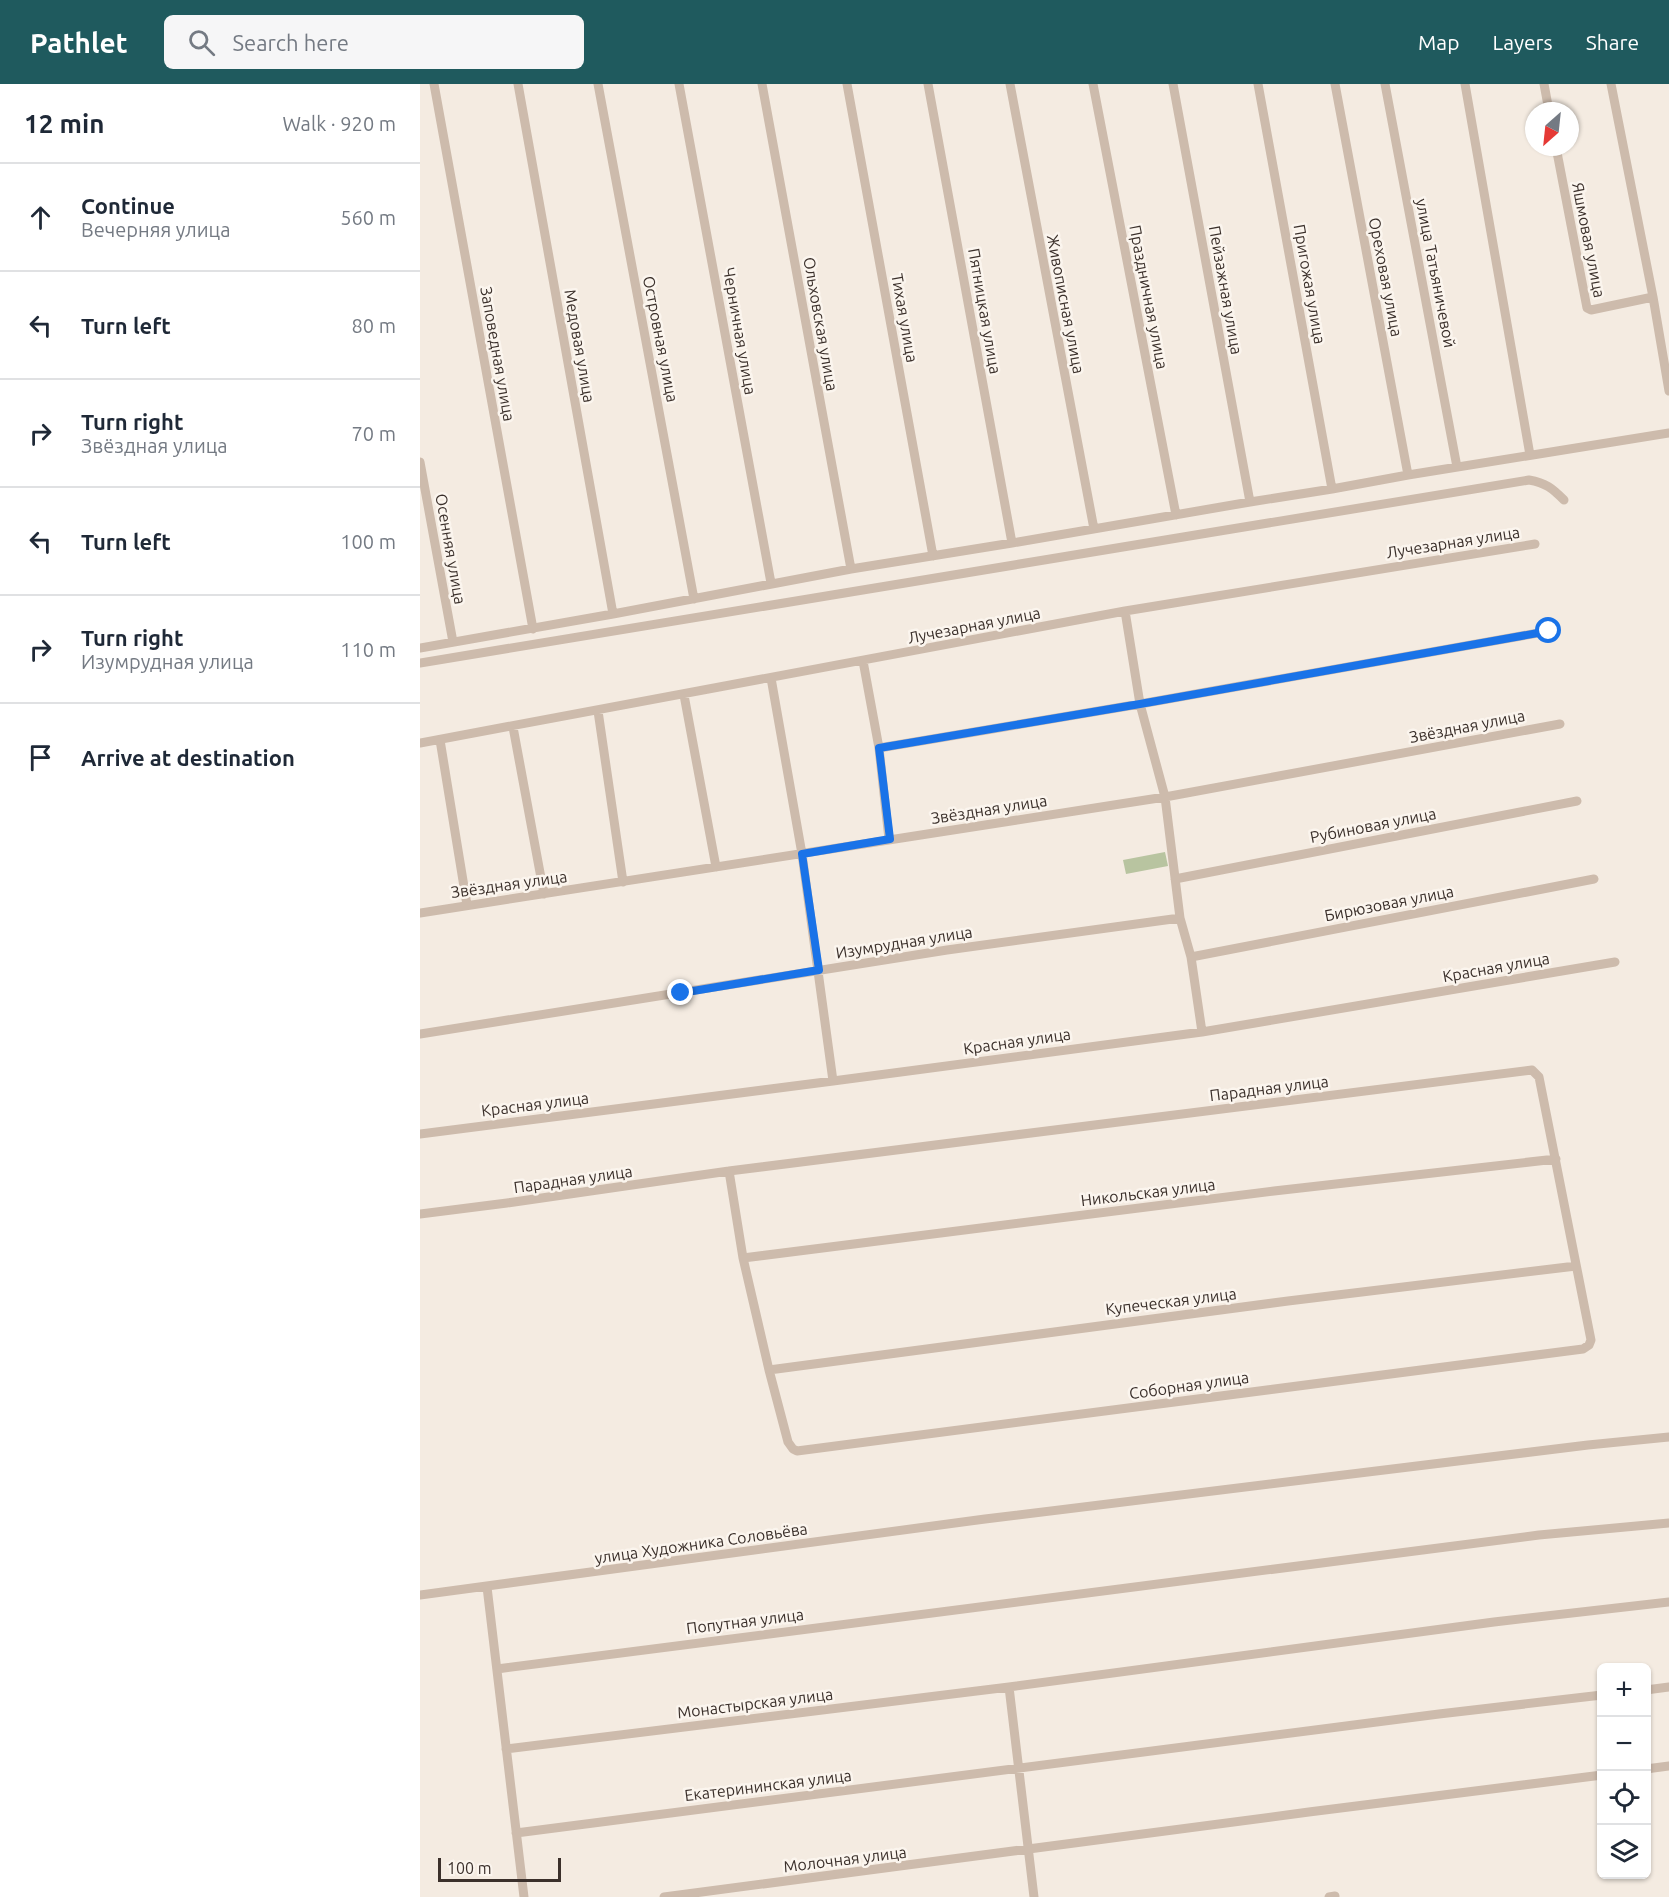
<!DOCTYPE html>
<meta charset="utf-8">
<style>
:root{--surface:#fff;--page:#f6f6f7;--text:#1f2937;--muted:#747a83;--line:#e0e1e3;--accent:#1f5a5e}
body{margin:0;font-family:Ubuntu,sans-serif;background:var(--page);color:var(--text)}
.controls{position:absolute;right:18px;bottom:18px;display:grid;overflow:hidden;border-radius:9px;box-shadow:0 2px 4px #0004}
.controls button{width:54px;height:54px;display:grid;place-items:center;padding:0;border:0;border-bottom:2px solid var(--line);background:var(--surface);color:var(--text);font:30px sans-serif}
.compass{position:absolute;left:1105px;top:18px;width:54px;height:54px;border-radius:50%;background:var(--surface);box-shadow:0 2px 4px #0004;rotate:207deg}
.scale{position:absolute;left:18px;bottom:15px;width:123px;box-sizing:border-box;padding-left:6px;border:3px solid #3b302b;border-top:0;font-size:16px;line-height:21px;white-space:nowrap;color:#3b302b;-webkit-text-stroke:4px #fbf5ee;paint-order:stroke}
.stop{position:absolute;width:18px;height:18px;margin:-14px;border:4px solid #1a73e8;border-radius:50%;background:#fff}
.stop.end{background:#1a73e8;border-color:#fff;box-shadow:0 2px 6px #0008}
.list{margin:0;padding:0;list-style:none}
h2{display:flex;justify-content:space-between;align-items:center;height:78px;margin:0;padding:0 24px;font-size:26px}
h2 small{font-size:20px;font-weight:400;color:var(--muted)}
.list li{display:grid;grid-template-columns:39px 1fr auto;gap:18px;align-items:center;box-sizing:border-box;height:108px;padding:0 24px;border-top:2px solid var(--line)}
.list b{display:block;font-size:22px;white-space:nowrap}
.list p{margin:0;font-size:20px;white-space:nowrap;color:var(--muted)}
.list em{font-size:20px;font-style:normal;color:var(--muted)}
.icon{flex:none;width:33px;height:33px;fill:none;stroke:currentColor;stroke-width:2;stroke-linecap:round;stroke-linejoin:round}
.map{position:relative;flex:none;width:1249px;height:1813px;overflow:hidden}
header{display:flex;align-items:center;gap:36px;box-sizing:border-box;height:84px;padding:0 30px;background:var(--accent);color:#fff}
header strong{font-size:28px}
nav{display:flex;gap:33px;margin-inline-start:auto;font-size:21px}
.search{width:420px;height:54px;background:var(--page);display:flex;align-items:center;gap:15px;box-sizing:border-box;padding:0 21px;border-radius:9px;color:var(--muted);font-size:22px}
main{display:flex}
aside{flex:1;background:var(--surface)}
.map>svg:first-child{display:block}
.green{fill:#b8c4a0}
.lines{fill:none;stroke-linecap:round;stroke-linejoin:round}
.street{stroke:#cdbbac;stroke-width:9}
.route{stroke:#1a73e8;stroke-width:8}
.labels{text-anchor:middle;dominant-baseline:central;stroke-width:5;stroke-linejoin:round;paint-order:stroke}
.street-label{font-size:16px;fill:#3b302b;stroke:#fbf5ee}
</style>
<header>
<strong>Pathlet</strong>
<div class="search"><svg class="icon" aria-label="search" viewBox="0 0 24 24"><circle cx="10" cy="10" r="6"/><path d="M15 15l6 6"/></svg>Search here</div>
<nav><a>Map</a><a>Layers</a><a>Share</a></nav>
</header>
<main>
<aside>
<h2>12 min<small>Walk · 920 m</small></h2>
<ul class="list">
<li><svg class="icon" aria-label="ahead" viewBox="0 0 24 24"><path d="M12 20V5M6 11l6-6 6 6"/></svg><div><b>Continue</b><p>Вечерняя улица</p></div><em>560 m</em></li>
<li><svg class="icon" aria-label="left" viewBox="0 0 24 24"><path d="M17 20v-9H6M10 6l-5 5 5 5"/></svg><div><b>Turn left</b></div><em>80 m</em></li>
<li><svg class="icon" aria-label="right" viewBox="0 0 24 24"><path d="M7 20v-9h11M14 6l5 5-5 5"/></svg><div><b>Turn right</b><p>Звёздная улица</p></div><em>70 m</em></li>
<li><svg class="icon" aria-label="left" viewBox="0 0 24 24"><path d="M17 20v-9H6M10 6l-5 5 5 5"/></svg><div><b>Turn left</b></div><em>100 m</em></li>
<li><svg class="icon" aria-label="right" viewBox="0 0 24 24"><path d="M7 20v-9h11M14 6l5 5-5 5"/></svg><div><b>Turn right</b><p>Изумрудная улица</p></div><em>110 m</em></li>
<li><svg class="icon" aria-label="arrive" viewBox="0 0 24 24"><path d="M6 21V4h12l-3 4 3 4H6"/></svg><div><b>Arrive at destination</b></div></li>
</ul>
</aside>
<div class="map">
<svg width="1249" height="1813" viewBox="0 0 1249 1813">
<rect width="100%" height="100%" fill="#f4ebe1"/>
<path class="green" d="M745 768 748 782 706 790 703 776Z"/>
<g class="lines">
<path class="street" d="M14 0 113 545
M98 0 193 530
M178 0 274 515
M259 0 351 499
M342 0 431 485
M427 0 513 472
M508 0 592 459
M590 0 674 445
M673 0 756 431
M753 0 830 418
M838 0 912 405
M915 0 988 391
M965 0 1037 383
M1045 0 1110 371
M1124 0 1129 27
M1191 0 1233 213 1249 307
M1136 63 1167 224 1171 226 1233 213
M0 378 33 558
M705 527 720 620 745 713 760 834 771 873 782 948
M0 564 193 530 431 485 592 459 830 418 912 405 988 391 1249 349
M443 577 459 664 469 755
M0 579 1109 396C1126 399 1132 404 1144 416
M351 594 382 770 413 997
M264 611 296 783
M178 627 203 798
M93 643 124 810
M20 656 47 821
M0 659 705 527 1115 460
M459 664 720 620 1129 547
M755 795 1157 717
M0 829 745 713 1140 640
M771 873 1174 795
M0 950 527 866 760 834
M0 1050 413 997 782 948 1195 878
M0 1130 87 1119 309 1087 1112 986 1119 993 1171 1256 1169 1261 1163 1265 377 1367 373 1365 368 1358 349 1286 323 1174 309 1087
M323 1174 854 1107 1136 1075
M349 1286 868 1217 1156 1182
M67 1503 104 1813
M0 1511 565 1435 1168 1361 1249 1353
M77 1585 1119 1451 1249 1439
M589 1603 614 1813
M1226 1606 1249 1603
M86 1665 589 1603 1074 1538 1249 1518
M1226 1685 1249 1682
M96 1749 1019 1630 1182 1611
M244 1813C557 1773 869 1729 1182 1691
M909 1813 915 1812"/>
</g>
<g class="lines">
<path class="route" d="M261 909 399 886 382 770 470 755 459 664 720 620 1129 547"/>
</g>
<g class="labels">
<g class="street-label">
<text transform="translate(1169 156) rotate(79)">Яшмовая улица</text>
<text transform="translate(1016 189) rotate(79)">улица Татьяничевой</text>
<text transform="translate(966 193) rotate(79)">Ореховая улица</text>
<text transform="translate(890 200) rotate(80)">Пригожая улица</text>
<text transform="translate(806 206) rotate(80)">Пейзажная улица</text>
<text transform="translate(729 213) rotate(79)">Праздничная улица</text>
<text transform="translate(646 220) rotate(79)">Живописная улица</text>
<text transform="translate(565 227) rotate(80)">Пятницкая улица</text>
<text transform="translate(485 234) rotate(80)">Тихая улица</text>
<text transform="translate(401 240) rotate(80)">Ольховская улица</text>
<text transform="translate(320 247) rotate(80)">Черничная улица</text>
<text transform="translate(241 255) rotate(79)">Островная улица</text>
<text transform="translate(160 262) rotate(80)">Медовая улица</text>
<text transform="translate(78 270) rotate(80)">Заповедная улица</text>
<text transform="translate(1033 458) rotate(-9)">Лучезарная улица</text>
<text transform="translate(31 465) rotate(80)">Осенняя улица</text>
<text transform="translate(554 541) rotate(-11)">Лучезарная улица</text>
<text transform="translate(1047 642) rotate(-11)">Звёздная улица</text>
<text transform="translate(569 725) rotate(-9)">Звёздная улица</text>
<text transform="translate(953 741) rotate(-11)">Рубиновая улица</text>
<text transform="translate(89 800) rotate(-8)">Звёздная улица</text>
<text transform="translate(969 819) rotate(-11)">Бирюзовая улица</text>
<text transform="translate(484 858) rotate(-9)">Изумрудная улица</text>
<text transform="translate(1076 883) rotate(-10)">Красная улица</text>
<text transform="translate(597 957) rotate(-8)">Красная улица</text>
<text transform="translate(849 1004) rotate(-7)">Парадная улица</text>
<text transform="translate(115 1020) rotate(-7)">Красная улица</text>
<text transform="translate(153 1095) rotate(-8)">Парадная улица</text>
<text transform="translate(728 1108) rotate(-7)">Никольская улица</text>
<text transform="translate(751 1217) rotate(-7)">Купеческая улица</text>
<text transform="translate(769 1301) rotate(-8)">Соборная улица</text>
<text transform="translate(281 1459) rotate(-8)">улица Художника Соловьёва</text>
<text transform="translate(325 1537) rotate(-7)">Попутная улица</text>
<text transform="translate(335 1619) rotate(-7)">Монастырская улица</text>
<text transform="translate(348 1701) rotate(-7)">Екатерининская улица</text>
<text transform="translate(425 1775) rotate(-7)">Молочная улица</text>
</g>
</g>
</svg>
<div class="controls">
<button>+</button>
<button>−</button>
<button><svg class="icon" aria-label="locate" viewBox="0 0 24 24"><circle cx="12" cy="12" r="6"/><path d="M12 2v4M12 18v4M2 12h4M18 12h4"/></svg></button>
<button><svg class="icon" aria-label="layers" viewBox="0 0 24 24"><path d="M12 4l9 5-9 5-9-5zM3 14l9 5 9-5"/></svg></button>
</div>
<svg class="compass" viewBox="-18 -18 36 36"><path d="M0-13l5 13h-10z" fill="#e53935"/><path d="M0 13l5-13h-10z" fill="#747a83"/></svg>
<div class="scale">100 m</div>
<div class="stop" style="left:1129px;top:547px"></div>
<div class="stop end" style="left:261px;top:909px"></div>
</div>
</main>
